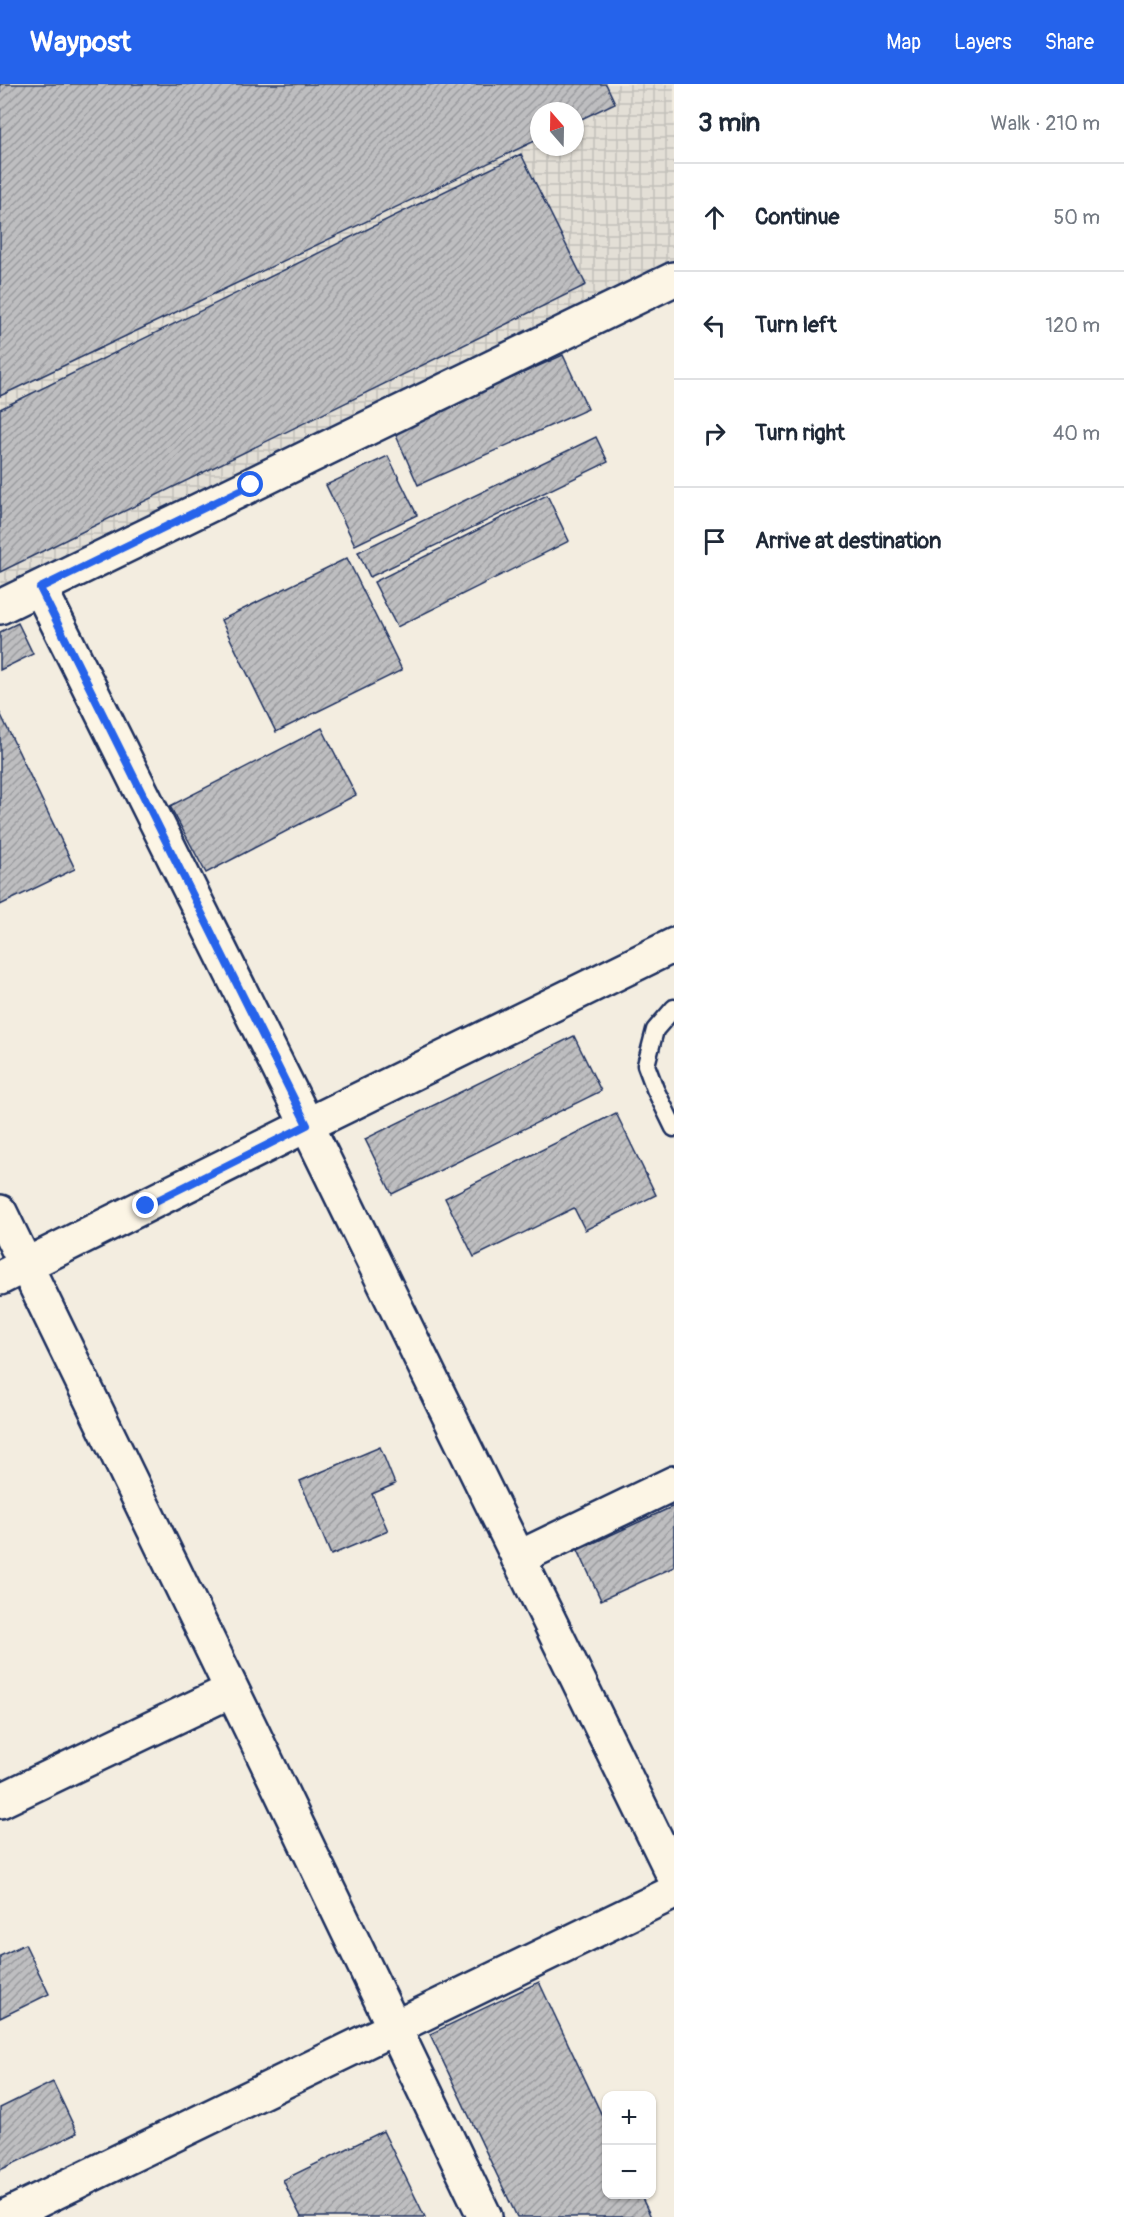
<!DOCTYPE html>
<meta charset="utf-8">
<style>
:root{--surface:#fff;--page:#f2f2f3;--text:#1f2937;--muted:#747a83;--line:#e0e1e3;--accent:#2563eb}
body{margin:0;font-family:Pangolin,sans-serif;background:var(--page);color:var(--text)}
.controls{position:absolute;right:18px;bottom:18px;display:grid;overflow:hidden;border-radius:12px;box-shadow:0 2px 4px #0004}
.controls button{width:54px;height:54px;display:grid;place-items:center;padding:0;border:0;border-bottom:2px solid var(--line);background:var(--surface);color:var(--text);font:30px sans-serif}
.compass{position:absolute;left:530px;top:18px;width:54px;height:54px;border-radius:50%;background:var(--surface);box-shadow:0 2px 4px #0004;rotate:340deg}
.stop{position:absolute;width:18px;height:18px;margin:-14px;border:4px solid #2563eb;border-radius:50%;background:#fff}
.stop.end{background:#2563eb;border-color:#fff;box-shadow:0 2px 6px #0008}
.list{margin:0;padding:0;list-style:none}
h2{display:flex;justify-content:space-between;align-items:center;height:78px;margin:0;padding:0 24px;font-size:26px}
h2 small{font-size:20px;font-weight:400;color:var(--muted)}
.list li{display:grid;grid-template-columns:39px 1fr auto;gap:18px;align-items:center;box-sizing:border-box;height:108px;padding:0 24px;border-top:2px solid var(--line)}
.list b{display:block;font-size:22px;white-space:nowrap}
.list em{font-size:20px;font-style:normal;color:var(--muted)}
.icon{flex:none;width:33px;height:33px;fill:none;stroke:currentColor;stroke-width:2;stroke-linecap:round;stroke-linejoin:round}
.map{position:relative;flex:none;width:674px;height:2133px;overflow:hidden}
header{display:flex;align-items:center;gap:36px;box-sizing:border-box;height:84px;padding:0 30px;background:var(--accent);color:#fff}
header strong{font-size:28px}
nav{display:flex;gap:33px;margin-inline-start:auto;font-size:21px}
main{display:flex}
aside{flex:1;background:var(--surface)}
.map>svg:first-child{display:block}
.industrial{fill:url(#industrial-grid);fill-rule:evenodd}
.building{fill:url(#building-hatch);stroke:#1b2f5e;stroke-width:1.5}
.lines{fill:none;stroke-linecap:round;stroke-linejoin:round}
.lane-casing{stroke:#1b2f5e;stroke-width:21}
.street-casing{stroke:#1b2f5e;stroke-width:38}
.secondary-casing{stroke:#1b2f5e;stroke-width:38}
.lane{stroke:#fcf5e5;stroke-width:16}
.street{stroke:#fcf5e5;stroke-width:33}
.secondary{stroke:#fcf5e5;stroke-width:33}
.route{stroke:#2563eb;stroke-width:8}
</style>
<header>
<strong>Waypost</strong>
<nav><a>Map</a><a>Layers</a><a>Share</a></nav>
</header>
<main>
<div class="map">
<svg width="674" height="2133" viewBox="0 0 674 2133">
<defs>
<pattern id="industrial-grid" width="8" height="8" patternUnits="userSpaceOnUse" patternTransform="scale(1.5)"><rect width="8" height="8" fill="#e3dfd6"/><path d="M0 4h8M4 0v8" fill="none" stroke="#c2c0ba"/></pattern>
<pattern id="building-hatch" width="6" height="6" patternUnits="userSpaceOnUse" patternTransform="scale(1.5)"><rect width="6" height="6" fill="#bebec0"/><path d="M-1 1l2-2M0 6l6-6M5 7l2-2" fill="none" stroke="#9a9b9f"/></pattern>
</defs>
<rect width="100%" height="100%" fill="#f3ede0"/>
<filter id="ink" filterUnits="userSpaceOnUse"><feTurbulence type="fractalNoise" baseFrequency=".0167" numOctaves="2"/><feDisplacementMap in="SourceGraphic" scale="12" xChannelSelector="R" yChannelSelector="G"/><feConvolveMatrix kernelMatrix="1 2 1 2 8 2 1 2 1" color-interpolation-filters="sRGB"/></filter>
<g filter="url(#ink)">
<path class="industrial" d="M0 0H674V176L0 507ZM539 27H575V63H539Z"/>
<path class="building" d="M0 0H606L615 19 575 38V27H539V55L0 312Z
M521 70 586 201 0 488V325Z
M563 271 588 325 418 401 394 347Z
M596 353 608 378 370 493 358 468Z
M388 372 417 431 355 461 326 401Z
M547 411 569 457 397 543 374 498Z
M347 474 402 586 276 648 221 536Z
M18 539 33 570 0 586V548Z
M0 629 75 785 0 821Z
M322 644 356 711 206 789 170 722Z
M574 952 601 1007 392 1110 365 1055Z
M616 1029 656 1111 585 1146 574 1124 474 1173 445 1114Z
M380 1363 395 1400 372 1410 388 1447 331 1471 300 1397Z
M674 1422V1483L601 1516 578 1466Z
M25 1860 49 1910 0 1934V1872Z
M539 1898 606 2040V2110H640L651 2133H517L430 1950Z
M53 1998 77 2049 0 2086V2024Z
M383 2047 425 2133H301L283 2096Z"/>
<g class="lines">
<g class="lane-casing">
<path id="lane" d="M674 924 655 946 646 981 655 1005 674 1044"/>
</g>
<g class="street-casing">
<path id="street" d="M40 504 307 1041 674 1792
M0 523 674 195
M0 1128 251 1645 485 2133
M518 1474 674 1399
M0 1717 232 1606
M4 2133 674 1808"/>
</g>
<g class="secondary-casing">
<path id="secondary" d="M0 1194 307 1041 674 861"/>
</g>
<use href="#lane" class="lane"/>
<use href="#street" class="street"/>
<use href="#secondary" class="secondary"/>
</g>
</g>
<g class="lines" filter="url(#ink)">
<path class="route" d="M146 1122 307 1041 40 504 251 401"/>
</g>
</svg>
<div class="controls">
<button>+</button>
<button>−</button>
</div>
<svg class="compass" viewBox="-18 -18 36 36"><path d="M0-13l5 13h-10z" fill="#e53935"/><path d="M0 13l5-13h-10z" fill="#747a83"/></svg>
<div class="stop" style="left:251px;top:401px"></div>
<div class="stop end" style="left:146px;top:1122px"></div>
</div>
<aside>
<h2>3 min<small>Walk · 210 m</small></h2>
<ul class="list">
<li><svg class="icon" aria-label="ahead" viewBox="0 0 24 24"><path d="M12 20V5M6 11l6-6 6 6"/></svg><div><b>Continue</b></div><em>50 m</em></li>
<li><svg class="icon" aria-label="left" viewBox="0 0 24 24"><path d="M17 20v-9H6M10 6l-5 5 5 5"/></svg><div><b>Turn left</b></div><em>120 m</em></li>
<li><svg class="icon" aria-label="right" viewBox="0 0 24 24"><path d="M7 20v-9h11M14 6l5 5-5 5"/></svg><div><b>Turn right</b></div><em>40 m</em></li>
<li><svg class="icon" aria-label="arrive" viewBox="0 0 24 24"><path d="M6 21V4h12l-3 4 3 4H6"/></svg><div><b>Arrive at destination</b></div></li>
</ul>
</aside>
</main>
